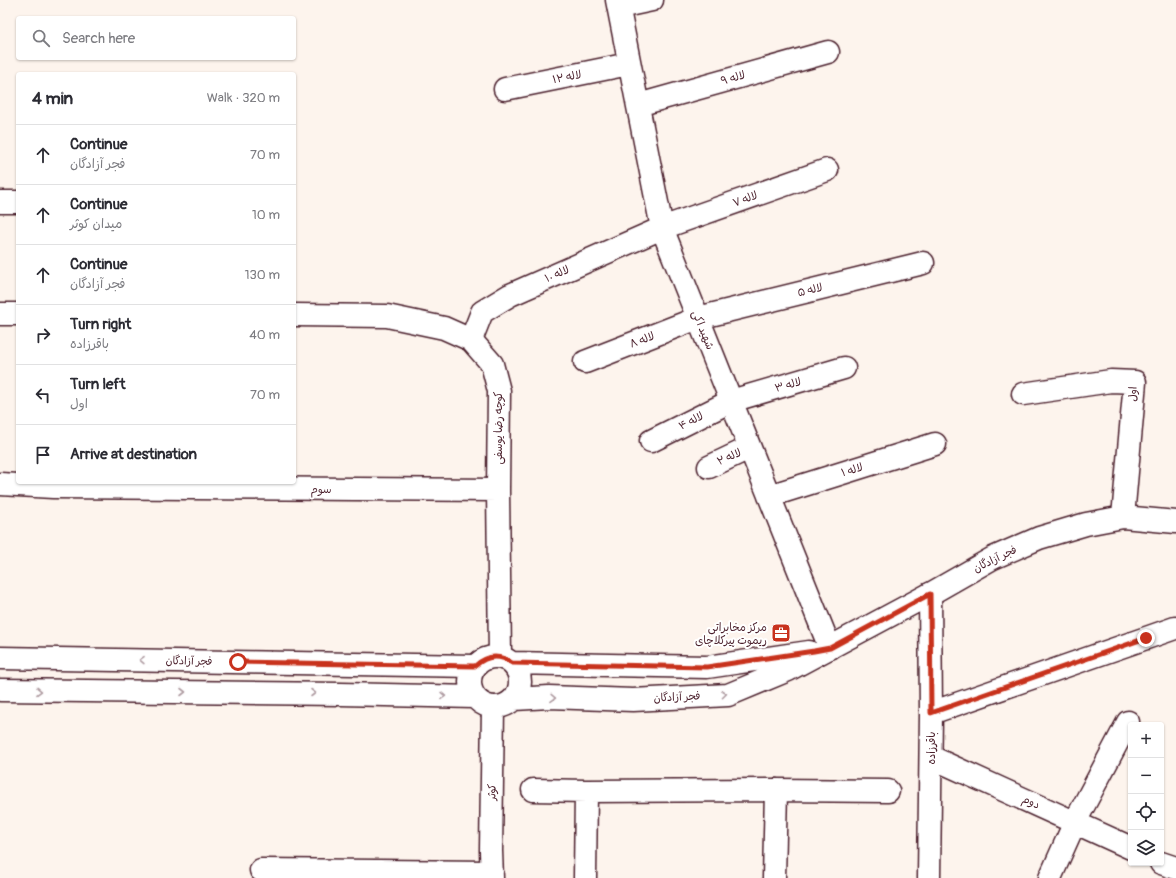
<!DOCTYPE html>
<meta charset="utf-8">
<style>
:root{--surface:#fff;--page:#f2f2f3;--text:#2b2b33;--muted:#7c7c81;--line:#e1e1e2}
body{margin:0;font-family:Pangolin,"Playpen Sans Arabic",sans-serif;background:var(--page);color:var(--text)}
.controls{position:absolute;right:12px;bottom:12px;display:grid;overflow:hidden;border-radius:4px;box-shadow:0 1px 3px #0004}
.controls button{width:36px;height:36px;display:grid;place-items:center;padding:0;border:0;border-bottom:1px solid var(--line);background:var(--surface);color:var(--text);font:20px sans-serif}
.stop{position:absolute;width:12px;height:12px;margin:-9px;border:3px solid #c8321e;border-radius:50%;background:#fff}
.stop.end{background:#c8321e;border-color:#fff;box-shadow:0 1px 4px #0008}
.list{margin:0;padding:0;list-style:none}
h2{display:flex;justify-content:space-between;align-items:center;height:52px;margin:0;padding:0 16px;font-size:17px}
h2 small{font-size:13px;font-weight:400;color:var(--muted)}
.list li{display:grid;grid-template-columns:26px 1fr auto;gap:12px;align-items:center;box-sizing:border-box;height:60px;padding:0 16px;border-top:1px solid var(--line)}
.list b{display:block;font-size:15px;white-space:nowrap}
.list p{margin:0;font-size:13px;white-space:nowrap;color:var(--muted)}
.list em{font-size:13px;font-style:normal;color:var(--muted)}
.icon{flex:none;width:22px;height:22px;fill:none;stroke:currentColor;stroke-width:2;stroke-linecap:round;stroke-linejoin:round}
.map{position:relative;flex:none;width:1176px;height:878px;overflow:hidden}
.search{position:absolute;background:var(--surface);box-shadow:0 1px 3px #0004;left:16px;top:16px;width:280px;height:44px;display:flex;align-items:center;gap:10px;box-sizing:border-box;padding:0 14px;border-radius:4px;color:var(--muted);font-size:15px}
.panel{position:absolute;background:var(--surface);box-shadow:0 1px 3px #0004;left:16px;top:72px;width:280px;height:412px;border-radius:4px}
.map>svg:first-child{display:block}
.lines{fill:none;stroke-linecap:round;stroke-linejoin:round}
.minor-casing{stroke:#4a1f2b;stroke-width:25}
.tertiary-casing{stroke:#4a1f2b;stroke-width:25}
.minor{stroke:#fff;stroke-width:22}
.tertiary{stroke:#fff;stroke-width:22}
.oneway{stroke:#ae9aa0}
.route{stroke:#c8321e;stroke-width:5}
.labels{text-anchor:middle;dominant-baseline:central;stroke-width:4;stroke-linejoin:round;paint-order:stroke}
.street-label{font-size:11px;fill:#4a1f2b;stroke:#fff}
.poi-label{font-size:11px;fill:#4a1f2b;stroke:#fff;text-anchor:end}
</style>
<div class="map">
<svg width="1176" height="878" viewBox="0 0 1176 878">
<rect width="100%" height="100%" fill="#fdf4ed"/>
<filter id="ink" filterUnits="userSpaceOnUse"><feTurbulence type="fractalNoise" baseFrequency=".025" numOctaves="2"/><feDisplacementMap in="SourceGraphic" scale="8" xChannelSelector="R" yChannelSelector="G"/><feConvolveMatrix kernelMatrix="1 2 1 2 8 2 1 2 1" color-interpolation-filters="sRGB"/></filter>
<g filter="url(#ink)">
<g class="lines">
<g class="minor-casing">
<path id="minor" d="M617 0 662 228 830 648
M619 7 652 0
M505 89 629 64
M638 105 828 52
M0 202H18
M0 314H18
M294 315 387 316 444 328 471 340 492 364 499 391 498 490 500 657
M471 340 482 312 510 295 662 228 827 170
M585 362 698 318 923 263
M1023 394 1111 381 1135 382 1123 517
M651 441 731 401 844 368
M709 467 749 448
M0 484 53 487 498 490
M769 496 935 444
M931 713 1175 628
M931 757 1131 848
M533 790 586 791 776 790 888 791
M1161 863 1176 868
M261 870 492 872
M492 878 491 851 493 707
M585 878 586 791
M774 878 776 790
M929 878 931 713 930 594
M1050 878 1075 822 1128 722"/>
</g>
<g class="tertiary-casing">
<path id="tertiary" d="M470 682a25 25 0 1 1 50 0a25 25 0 1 1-50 0Z
M0 658 475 666
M512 663 707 667 809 652
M0 690 341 694 474 697
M514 699 549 697 633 700 728 695 788 670 930 594 993 558 1039 538 1086 524 1123 517 1176 522"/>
</g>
<use href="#minor" class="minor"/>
<use href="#tertiary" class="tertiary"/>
</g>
<defs><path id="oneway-chevron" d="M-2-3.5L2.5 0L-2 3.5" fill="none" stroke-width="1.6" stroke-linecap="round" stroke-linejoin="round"/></defs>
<g class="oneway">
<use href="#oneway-chevron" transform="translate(142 660) rotate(-179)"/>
<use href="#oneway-chevron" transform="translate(39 691) rotate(1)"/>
<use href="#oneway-chevron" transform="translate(183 692)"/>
<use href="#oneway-chevron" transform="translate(313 693)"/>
<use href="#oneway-chevron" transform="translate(724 694) rotate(-7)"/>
<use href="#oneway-chevron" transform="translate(443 696) rotate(1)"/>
<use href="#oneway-chevron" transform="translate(553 698) rotate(1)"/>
</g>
</g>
<g class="lines" filter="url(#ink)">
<path class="route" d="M238 662 475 666C487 655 499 654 512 663L707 667 814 651 830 648 930 594 931 713 1146 638"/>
</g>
<defs>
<g id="office-square" transform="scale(1)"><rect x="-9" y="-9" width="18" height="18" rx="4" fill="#c8321e" stroke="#fff"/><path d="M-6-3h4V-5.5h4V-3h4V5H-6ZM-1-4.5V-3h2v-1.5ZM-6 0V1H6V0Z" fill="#fff"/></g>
</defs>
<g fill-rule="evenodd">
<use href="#office-square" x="781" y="633"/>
</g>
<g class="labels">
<g class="street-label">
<text transform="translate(567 77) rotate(-11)">لاله ۱۲</text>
<text transform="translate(733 78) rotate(-16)">لاله ۹</text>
<text transform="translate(745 199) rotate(-20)">لاله ۷</text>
<text transform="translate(557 274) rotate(-24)">لاله ۱۰</text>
<text transform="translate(810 290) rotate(-14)">لاله ۵</text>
<text transform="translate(703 330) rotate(68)">شهید اکی</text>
<text transform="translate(642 340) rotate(-21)">لاله ۸</text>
<text transform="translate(788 385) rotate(-16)">لاله ۳</text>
<text transform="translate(1133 394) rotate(-89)">اول</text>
<text transform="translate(691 421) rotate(-27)">لاله ۴</text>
<text transform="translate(498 428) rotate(-90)">کوچه رضا یوسفی</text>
<text transform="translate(729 457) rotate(-24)">لاله ۲</text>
<text transform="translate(852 470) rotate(-17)">لاله ۱</text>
<text x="321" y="489">سوم</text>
<text transform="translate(995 559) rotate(-26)">فجر آزادگان</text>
<text transform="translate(189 661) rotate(1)">فجر آزادگان</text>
<text transform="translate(677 697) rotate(-3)">فجر آزادگان</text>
<text transform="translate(931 748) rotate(-90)">باقرزاده</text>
<text transform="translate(492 792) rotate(-89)">کوثر</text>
<text transform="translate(1031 802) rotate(24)">دوم</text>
</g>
<g class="poi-label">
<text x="767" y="627">مرکز مخابراتی<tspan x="767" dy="13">ریموت پیرکلاچای</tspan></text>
</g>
</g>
</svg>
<div class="controls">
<button>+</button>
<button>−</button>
<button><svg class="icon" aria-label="locate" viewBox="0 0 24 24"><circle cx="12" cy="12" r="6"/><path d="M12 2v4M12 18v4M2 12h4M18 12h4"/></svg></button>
<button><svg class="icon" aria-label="layers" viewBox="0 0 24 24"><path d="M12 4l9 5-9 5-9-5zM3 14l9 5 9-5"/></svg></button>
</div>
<div class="stop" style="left:238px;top:662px"></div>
<div class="stop end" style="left:1146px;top:638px"></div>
<div class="search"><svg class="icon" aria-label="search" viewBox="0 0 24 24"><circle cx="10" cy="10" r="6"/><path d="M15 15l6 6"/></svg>Search here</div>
<section class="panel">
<h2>4 min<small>Walk · 320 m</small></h2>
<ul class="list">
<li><svg class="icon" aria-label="ahead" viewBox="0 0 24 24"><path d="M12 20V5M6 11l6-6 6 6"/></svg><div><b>Continue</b><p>فجر آزادگان</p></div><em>70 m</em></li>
<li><svg class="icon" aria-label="ahead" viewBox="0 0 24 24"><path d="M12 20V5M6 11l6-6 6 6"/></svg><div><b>Continue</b><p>میدان کوثر</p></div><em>10 m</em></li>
<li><svg class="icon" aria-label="ahead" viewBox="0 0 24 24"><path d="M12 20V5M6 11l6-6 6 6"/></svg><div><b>Continue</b><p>فجر آزادگان</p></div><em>130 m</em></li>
<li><svg class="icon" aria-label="right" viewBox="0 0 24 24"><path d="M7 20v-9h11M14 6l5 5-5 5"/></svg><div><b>Turn right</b><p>باقرزاده</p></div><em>40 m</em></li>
<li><svg class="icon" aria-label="left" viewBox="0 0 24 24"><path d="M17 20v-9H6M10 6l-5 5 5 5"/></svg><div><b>Turn left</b><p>اول</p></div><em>70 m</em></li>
<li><svg class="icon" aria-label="arrive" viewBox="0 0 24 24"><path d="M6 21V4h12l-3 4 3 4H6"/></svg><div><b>Arrive at destination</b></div></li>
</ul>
</section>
</div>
